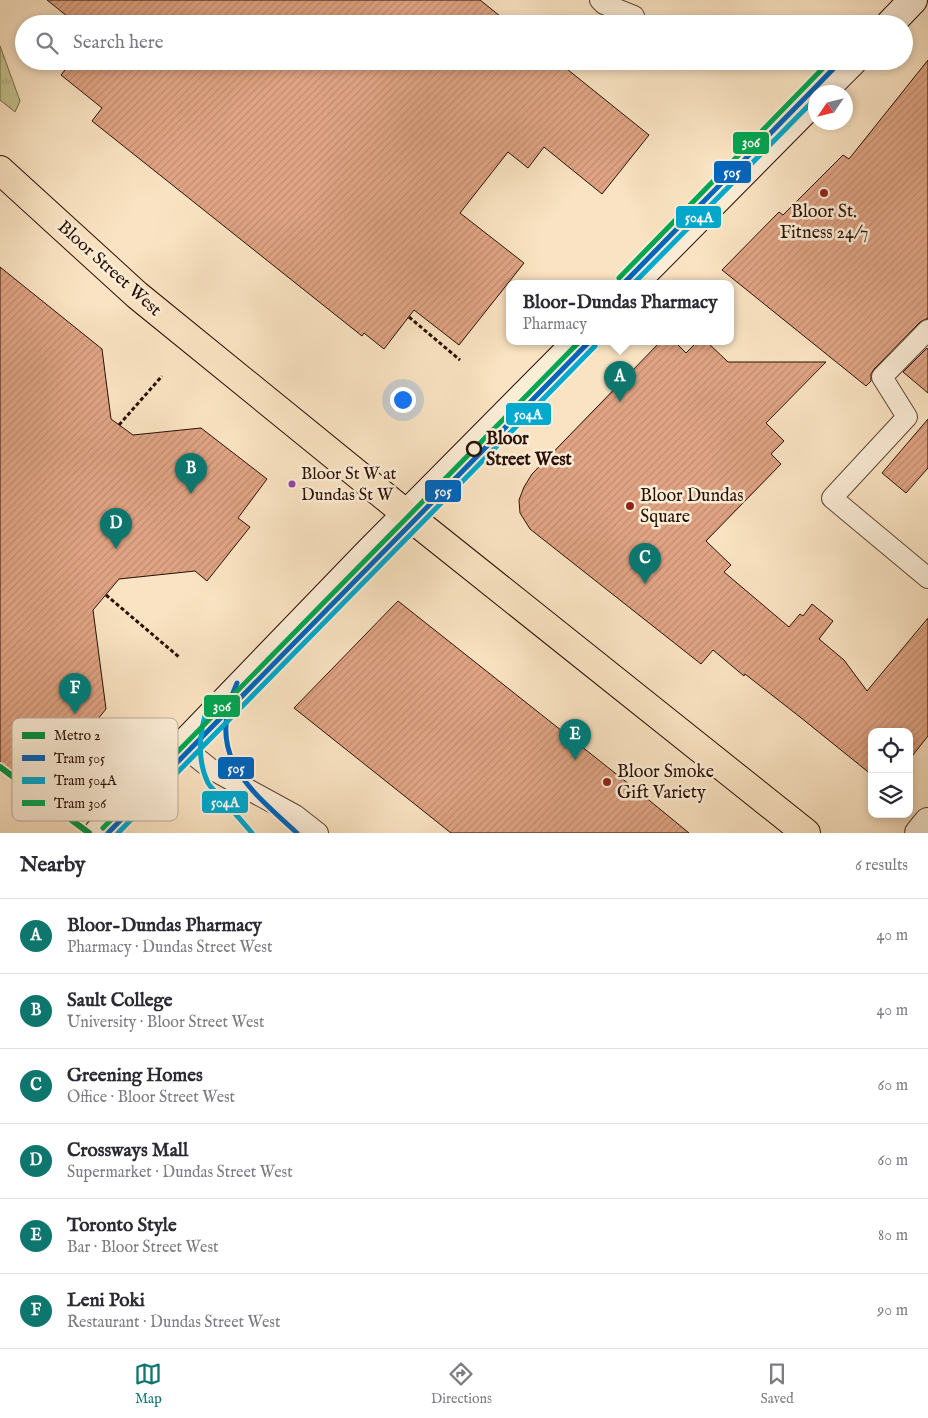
<!DOCTYPE html>
<meta charset="utf-8">
<style>
:root{--surface:#fff;--page:#f7f7f7;--text:#2b2b33;--muted:#7c7c81;--line:#e1e1e2;--accent:#0f766e}
body{margin:0;font-family:"IM FELL English",serif;background:var(--page);color:var(--text)}
.controls{position:absolute;right:15px;bottom:15px;display:grid;overflow:hidden;border-radius:10px;box-shadow:0 2px 8px #0003}
.controls button{width:45px;height:45px;display:grid;place-items:center;padding:0;border:0;border-bottom:1px solid var(--line);background:var(--surface);color:var(--text);font:25px sans-serif}
.compass{position:absolute;left:808px;top:85px;width:45px;height:45px;border-radius:50%;background:var(--surface);box-shadow:0 2px 8px #0003;rotate:235deg}
.you{position:absolute;left:402px;top:399px;width:18px;height:18px;margin:-12px;border:4px solid #fff;border-radius:50%;background:#1a73e8;box-shadow:0 0 0 8px #1a73e833}
.badge{display:grid;place-items:center;width:32px;height:32px;border-radius:50%;background:var(--accent);color:#fff;font-size:16px;font-weight:700}
.pin{position:absolute;translate:-50% -41px;filter:drop-shadow(0 1px 2px #0008)}
.pin::after{content:'';position:absolute;top:26px;width:18px;height:15px;background:inherit;clip-path:polygon(0 0,100% 0,50% 100%)}
.popup{position:absolute;left:506px;top:280px;width:228px;height:65px;box-sizing:border-box;display:grid;place-content:center;border-radius:10px;background:var(--surface);filter:drop-shadow(0 1px 4px #0005);font-size:16px;white-space:nowrap;color:var(--muted)}
.popup b{font-size:19px;color:var(--text)}
.popup::after{content:'';position:absolute;left:50%;top:100%;margin-left:-10px;border:10px solid transparent;border-top-color:var(--surface)}
.list{margin:0;padding:0;list-style:none}
h2{display:flex;justify-content:space-between;align-items:center;height:65px;margin:0;padding:0 20px;font-size:21px}
h2 small{font-size:16px;font-weight:400;color:var(--muted)}
.list li{display:grid;grid-template-columns:32px 1fr auto;gap:15px;align-items:center;box-sizing:border-box;height:75px;padding:0 20px;border-top:1px solid var(--line)}
.list b{display:block;font-size:19px;white-space:nowrap}
.list p{margin:0;font-size:16px;white-space:nowrap;color:var(--muted)}
.list em{font-size:16px;font-style:normal;color:var(--muted)}
.icon{flex:none;width:28px;height:28px;fill:none;stroke:currentColor;stroke-width:2;stroke-linecap:round;stroke-linejoin:round}
.map{position:relative;flex:none;width:928px;height:833px;overflow:hidden}
.search{position:absolute;background:var(--surface);box-shadow:0 2px 8px #0003;left:15px;right:15px;top:15px;height:55px;display:flex;align-items:center;gap:12px;box-sizing:border-box;padding:0 18px;border-radius:28px;color:var(--muted);font-size:19px}
.sheet{height:515px;background:var(--surface)}
nav{display:flex;justify-content:space-around;align-items:center;box-sizing:border-box;height:70px;border-top:1px solid var(--line);background:var(--surface);font-size:14px;color:var(--muted)}
nav a{display:grid;justify-items:center;gap:2px}
nav .on{color:var(--accent)}
.map>svg:first-child{display:block}
.grass{fill:url(#grass-tufts);stroke:#76694a}
.building{fill:url(#building-hatch);stroke:#291005}
.lines{fill:none;stroke-linecap:round;stroke-linejoin:round}
.lane-casing{stroke:#5d4534;stroke-width:22}
.street-casing{stroke:#5d4534;stroke-width:30}
.secondary-casing{stroke:#291005;stroke-width:30}
.primary-casing{stroke:#291005;stroke-width:30}
.path{stroke:#291005;stroke-width:3;stroke-dasharray:4 2.5;stroke-linecap:butt}
.lane{stroke:#fcedd7;stroke-width:20}
.street{stroke:#fcedd7;stroke-width:28}
.secondary{stroke:#fcedd7;stroke-width:28}
.primary{stroke:#fae3c2;stroke-width:28}
.tram-1-casing{stroke:#fcedd7;stroke-width:9}
.tram-2-casing{stroke:#fcedd7;stroke-width:9}
.tram-3-casing{stroke:#fcedd7;stroke-width:9}
.tram-1{stroke:#0065bd;stroke-width:5}
.tram-2{stroke:#00a9ce;stroke-width:5}
.tram-3{stroke:#00a651;stroke-width:5}
.metro-1-casing{stroke:#fcedd7;stroke-width:10}
.metro-1{stroke:#00923f;stroke-width:6}
.poi-dot{fill:#8f2418;stroke:#fcedd7;stroke-width:2}
.stop-dot{fill:#fcedd7;stroke:#291005;stroke-width:2.5}
.bus-dot{fill:#8e44ad;stroke:#fcedd7;stroke-width:2}
.labels{text-anchor:middle;dominant-baseline:central;stroke-width:5;stroke-linejoin:round;paint-order:stroke}
.bus-label{font-size:17px;fill:#291005;stroke:#fcedd7;text-anchor:start}
.poi-label{font-size:18px;fill:#291005;stroke:#fcedd7;text-anchor:start}
.street-label{font-size:18px;fill:#291005;stroke:#fcedd7}
.stop-label{font-size:18px;font-weight:bold;fill:#291005;stroke:#fcedd7;text-anchor:start}
.key{fill:#fcedd7;stroke:#bdab98;stroke-width:1}
.key-label{font-size:14px;fill:#291005}
.line-badge{stroke:#fcedd7;stroke-width:2}
.badge-label{font-size:14px;text-anchor:middle;font-weight:bold;fill:#fff}
</style>
<div class="map">
<svg width="928" height="833" viewBox="0 0 928 833">
<defs>
<pattern id="grass-tufts" width="24" height="20" patternUnits="userSpaceOnUse" patternTransform="scale(1.25)"><rect width="24" height="20" fill="#c4c28f"/><path d="M3 7l-1-3M5 7V3M7 7l1-3M15 17l-1-3M17 17v-4M19 17l1-3" fill="none" stroke="#a8a67a"/></pattern>
<pattern id="building-hatch" width="6" height="6" patternUnits="userSpaceOnUse" patternTransform="scale(1.25)"><rect width="6" height="6" fill="#e0a484"/><path d="M-1 1l2-2M0 6l6-6M5 7l2-2" fill="none" stroke="#c08c70"/></pattern>
</defs>
<rect width="100%" height="100%" fill="#fae3c2"/>
<filter id="stains"><feTurbulence type="fractalNoise" baseFrequency=".004" numOctaves="4"/><feColorMatrix values="0 0 0 0 .2 0 0 0 0 .09 0 0 0 0 .02 0 0 0 .5 -.17"/></filter>
<radialGradient id="worn" r=".72"><stop offset=".6" stop-color="#630" stop-opacity="0"/><stop offset="1" stop-color="#630" stop-opacity=".3"/></radialGradient>
<path class="grass" d="M0 46 20 101 15 112 0 100Z"/>
<path class="building" d="M47 0H480L510 24H77Z
M928 60V318L920 322 874 369 871 374V381L866 386 722 270 779 212 783 215 843 155 849 159Z
M72 61H557L649 135 602 194 544 147 528 168 508 152 460 213 524 263 459 345 414 310 384 349 364 333 362 336 92 121 102 108 61 75Z
M0 267 102 349 111 419 133 435 201 428 267 479 238 518 250 527 207 581 195 571 119 579 93 610 106 709 38 793 0 763Z
M661 341H674L686 353 698 341H706L728 362H826L766 423 784 441 771 454 781 464 706 541 731 565 724 572 789 627 800 614 803 616 812 604 833 621 819 639 844 660 867 691 928 618V736L909 760V732H872V775L800 717 745 674 744 676 713 650 701 664 530 529 520 513 519 500 524 487 532 474Z
M927 348 928 350V393L903 372Z
M928 419V468L906 493 882 473Z
M398 601 644 796 689 833H451L294 708Z"/>
<g class="lines">
<g class="lane-casing">
<path id="lane" d="M600 0 604 4 634 16
M928 330 882 377 907 417 832 498 928 578
M182 746 211 769 295 815 318 833"/>
</g>
<g class="street-casing">
<path id="street" d="M919 833 928 822"/>
</g>
<g class="secondary-casing">
<path id="secondary" d="M890 24 913 0
M822 92 853 61
M634 283 816 99
M98 833 368 553 578 341"/>
</g>
<g class="primary-casing">
<path id="primary" d="M0 170 137 295 415 521 806 833"/>
</g>
<path class="path" d="M409 317 460 360
M119 425 162 376
M106 595 179 657"/>
<use href="#lane" class="lane"/>
<use href="#street" class="street"/>
<use href="#secondary" class="secondary"/>
<use href="#primary" class="primary"/>
<g class="tram-1-casing">
<path id="tram-1" d="M624 283 841 61
M237 683C204 755 248 788 297 833
M108 833 590 341"/>
</g>
<g class="tram-2-casing">
<path id="tram-2" d="M634 283 816 98
M213 696C200 721 195 756 208 783 211 788 217 793 221 798 231 809 242 821 252 833
M118 833 595 346"/>
</g>
<g class="tram-3-casing">
<path id="tram-3" d="M619 278 830 61
M103 828 580 341"/>
</g>
<use href="#tram-1" class="tram-1"/>
<use href="#tram-2" class="tram-2"/>
<use href="#tram-3" class="tram-3"/>
<g class="metro-1-casing">
<path id="metro-1" d="M0 767 89 833"/>
</g>
<use href="#metro-1" class="metro-1"/>
</g>
<g class="poi-dot">
<circle cx="824" cy="193" r="5"/>
<circle cx="630" cy="506" r="5"/>
<circle cx="607" cy="782" r="5"/>
</g>
<circle class="stop-dot" cx="474" cy="449" r="7"/>
<circle class="bus-dot" cx="292" cy="484" r="4.5"/>
<g class="labels">
<g class="bus-label">
<text x="301" y="474">Bloor St W at<tspan x="301" dy="21">Dundas St W</tspan></text>
</g>
<g class="poi-label">
<text x="824" y="212" text-anchor="middle">Bloor St.<tspan x="824" dy="21">Fitness 24/7</tspan></text>
<text x="640" y="496">Bloor Dundas<tspan x="640" dy="21">Square</tspan></text>
<text x="617" y="772">Bloor Smoke<tspan x="617" dy="21">Gift Variety</tspan></text>
</g>
<g class="street-label">
<text transform="translate(109 269) rotate(42)">Bloor Street West</text>
</g>
<g class="stop-label">
<text x="486" y="439">Bloor<tspan x="486" dy="21">Street West</tspan></text>
</g>
</g>
<rect x="12" y="718" width="166" height="103" rx="8" class="key"/>
<rect x="22" y="732" width="23" height="7" fill="#00923f"/>
<rect x="22" y="755" width="23" height="6" fill="#0065bd"/>
<rect x="22" y="777" width="23" height="7" fill="#00a9ce"/>
<rect x="22" y="800" width="23" height="6" fill="#00a651"/>
<g class="key-label">
<text x="54" y="740">Metro 2</text>
<text x="54" y="763">Tram 505</text>
<text x="54" y="785">Tram 504A</text>
<text x="54" y="808">Tram 306</text>
</g>
<g class="line-badge">
<rect x="732" y="131" width="38" height="24" rx="5" fill="#00a651"/>
<rect x="713" y="160" width="39" height="24" rx="5" fill="#0065bd"/>
<rect x="675" y="205" width="47" height="24" rx="5" fill="#00a9ce"/>
<rect x="505" y="402" width="47" height="24" rx="5" fill="#00a9ce"/>
<rect x="424" y="479" width="38" height="24" rx="5" fill="#0065bd"/>
<rect x="203" y="694" width="38" height="24" rx="5" fill="#00a651"/>
<rect x="217" y="756" width="38" height="24" rx="5" fill="#0065bd"/>
<rect x="201" y="790" width="48" height="24" rx="5" fill="#00a9ce"/>
</g>
<g class="badge-label">
<text x="751" y="147">306</text>
<text x="732" y="177">505</text>
<text x="699" y="222">504A</text>
<text x="528" y="419">504A</text>
<text x="443" y="496">505</text>
<text x="222" y="711">306</text>
<text x="236" y="773">505</text>
<text x="225" y="807">504A</text>
</g>
<rect width="100%" height="100%" filter="url(#stains)"/>
<rect width="100%" height="100%" fill="url(#worn)"/>
</svg>
<div class="controls">
<button><svg class="icon" aria-label="locate" viewBox="0 0 24 24"><circle cx="12" cy="12" r="6"/><path d="M12 2v4M12 18v4M2 12h4M18 12h4"/></svg></button>
<button><svg class="icon" aria-label="layers" viewBox="0 0 24 24"><path d="M12 4l9 5-9 5-9-5zM3 14l9 5 9-5"/></svg></button>
</div>
<svg class="compass" viewBox="-18 -18 36 36"><path d="M0-13l5 13h-10z" fill="#e53935"/><path d="M0 13l5-13h-10z" fill="#7c7c81"/></svg>
<div class="you"></div>
<div class="pin badge" style="left:620px;top:402px">A</div>
<div class="popup"><b>Bloor-Dundas Pharmacy</b>Pharmacy</div>
<div class="pin badge" style="left:191px;top:494px">B</div>
<div class="pin badge" style="left:645px;top:584px">C</div>
<div class="pin badge" style="left:116px;top:549px">D</div>
<div class="pin badge" style="left:575px;top:760px">E</div>
<div class="pin badge" style="left:75px;top:714px">F</div>
<div class="search"><svg class="icon" aria-label="search" viewBox="0 0 24 24"><circle cx="10" cy="10" r="6"/><path d="M15 15l6 6"/></svg>Search here</div>
</div>
<section class="sheet">
<h2>Nearby<small>6 results</small></h2>
<ul class="list">
<li><span class="badge">A</span><div><b>Bloor-Dundas Pharmacy</b><p>Pharmacy · Dundas Street West</p></div><em>40 m</em></li>
<li><span class="badge">B</span><div><b>Sault College</b><p>University · Bloor Street West</p></div><em>40 m</em></li>
<li><span class="badge">C</span><div><b>Greening Homes</b><p>Office · Bloor Street West</p></div><em>60 m</em></li>
<li><span class="badge">D</span><div><b>Crossways Mall</b><p>Supermarket · Dundas Street West</p></div><em>60 m</em></li>
<li><span class="badge">E</span><div><b>Toronto Style</b><p>Bar · Bloor Street West</p></div><em>80 m</em></li>
<li><span class="badge">F</span><div><b>Leni Poki</b><p>Restaurant · Dundas Street West</p></div><em>90 m</em></li>
</ul>
</section>
<nav>
<a class="on"><svg class="icon" aria-label="map" viewBox="0 0 24 24"><path d="M3 6l6-2 6 2 6-2v14l-6 2-6-2-6 2zM9 4v14M15 6v14"/></svg>Map</a>
<a><svg class="icon" aria-label="directions" viewBox="0 0 24 24"><path d="M12 3l9 9-9 9-9-9zM9 14v-3h6M13 9l2 2-2 2"/></svg>Directions</a>
<a><svg class="icon" aria-label="saved" viewBox="0 0 24 24"><path d="M7 4h10v16l-5-4-5 4z"/></svg>Saved</a>
</nav>
